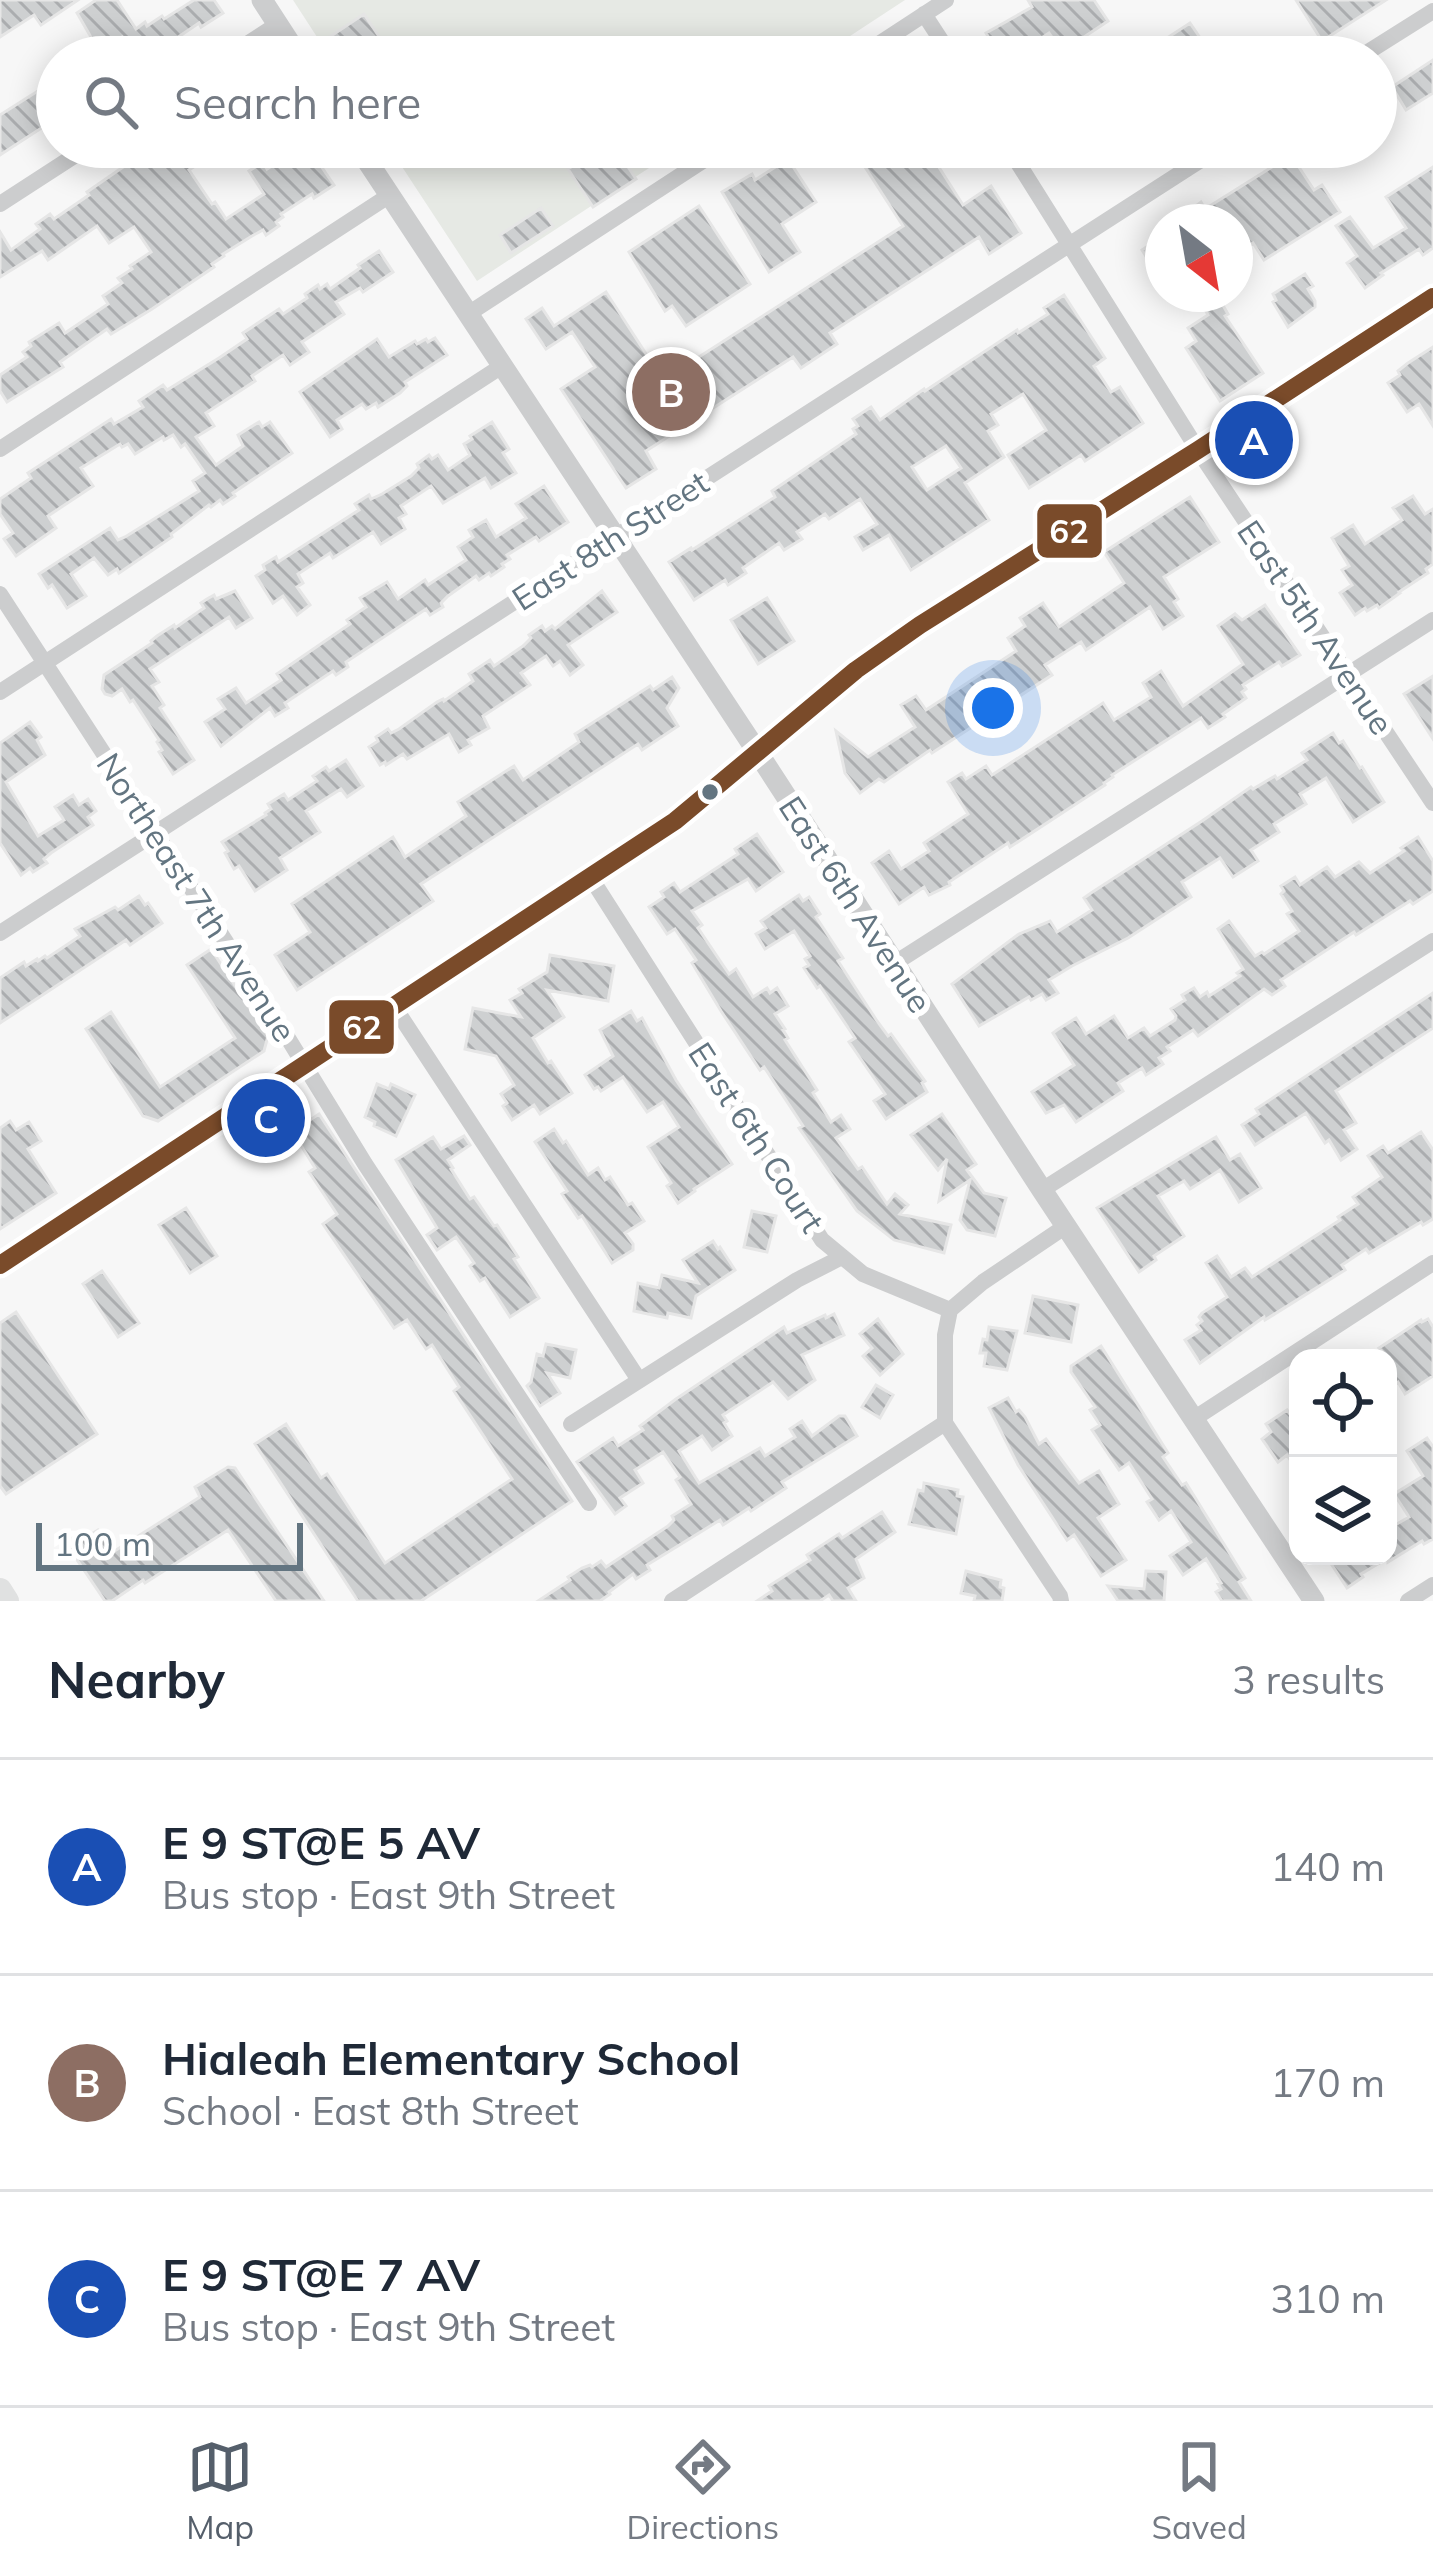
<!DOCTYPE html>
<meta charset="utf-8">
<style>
:root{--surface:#fff;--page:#f2f2f3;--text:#1f2937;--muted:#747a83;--line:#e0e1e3;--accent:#555f6b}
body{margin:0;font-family:Mulish,sans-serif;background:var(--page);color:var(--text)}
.controls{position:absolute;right:36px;bottom:36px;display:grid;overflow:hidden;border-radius:24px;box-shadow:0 6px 30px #0003}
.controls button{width:108px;height:108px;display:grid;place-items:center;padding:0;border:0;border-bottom:3px solid var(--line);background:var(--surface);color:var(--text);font:60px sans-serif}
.compass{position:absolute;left:1145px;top:204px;width:108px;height:108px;border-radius:50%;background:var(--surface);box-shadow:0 6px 30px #0003;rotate:149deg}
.scale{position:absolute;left:36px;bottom:30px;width:267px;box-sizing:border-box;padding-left:12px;border:6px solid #637581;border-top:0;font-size:33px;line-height:42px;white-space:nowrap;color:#637581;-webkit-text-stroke:9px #fff;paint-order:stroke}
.you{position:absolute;left:993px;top:708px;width:42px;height:42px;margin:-30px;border:9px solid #fff;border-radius:50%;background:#1a73e8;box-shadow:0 0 0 18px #1a73e833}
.badge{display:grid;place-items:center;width:78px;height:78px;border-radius:50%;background:var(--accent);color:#fff;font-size:39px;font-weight:700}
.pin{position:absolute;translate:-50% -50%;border:6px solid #fff;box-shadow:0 3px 12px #0006}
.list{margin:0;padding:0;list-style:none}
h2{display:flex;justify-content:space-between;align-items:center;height:156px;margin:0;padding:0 48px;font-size:51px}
h2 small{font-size:39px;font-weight:400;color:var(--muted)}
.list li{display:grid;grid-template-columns:78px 1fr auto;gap:36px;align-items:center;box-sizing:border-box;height:216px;padding:0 48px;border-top:3px solid var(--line)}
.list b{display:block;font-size:45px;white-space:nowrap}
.list p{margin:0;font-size:39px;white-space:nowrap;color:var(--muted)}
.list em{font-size:39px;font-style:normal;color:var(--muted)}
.icon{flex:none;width:66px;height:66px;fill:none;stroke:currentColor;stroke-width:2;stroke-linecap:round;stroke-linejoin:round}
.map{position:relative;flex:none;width:1433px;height:1601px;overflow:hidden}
.search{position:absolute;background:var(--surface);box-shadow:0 6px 30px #0003;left:36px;right:36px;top:36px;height:132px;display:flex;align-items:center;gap:30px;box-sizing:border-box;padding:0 42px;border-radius:66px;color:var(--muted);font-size:45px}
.sheet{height:804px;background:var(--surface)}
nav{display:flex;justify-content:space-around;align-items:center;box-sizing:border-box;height:168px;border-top:3px solid var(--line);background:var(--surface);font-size:33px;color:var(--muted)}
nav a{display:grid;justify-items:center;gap:6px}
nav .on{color:var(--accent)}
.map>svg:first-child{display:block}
.green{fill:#e6e9e4}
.building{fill:url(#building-back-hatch);stroke:#e6e6e6;stroke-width:3;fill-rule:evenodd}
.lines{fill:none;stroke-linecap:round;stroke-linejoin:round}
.minor{stroke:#cccdce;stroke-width:16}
.tertiary{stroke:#cccdce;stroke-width:21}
.secondary{stroke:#e0e1e1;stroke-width:21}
.primary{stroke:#e0e1e1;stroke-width:24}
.bus-1-casing{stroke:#fff;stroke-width:27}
.bus-1{stroke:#7a4b2a;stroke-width:18}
.bus-dot{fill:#637581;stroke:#fff;stroke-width:4.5}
.labels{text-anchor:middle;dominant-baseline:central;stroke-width:12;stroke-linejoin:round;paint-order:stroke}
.street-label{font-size:33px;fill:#637581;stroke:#fff}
.line-badge{stroke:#fff;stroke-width:4.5}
.badge-label{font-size:33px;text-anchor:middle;font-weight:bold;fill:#fff}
</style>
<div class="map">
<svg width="1433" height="1601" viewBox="0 0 1433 1601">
<defs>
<pattern id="building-back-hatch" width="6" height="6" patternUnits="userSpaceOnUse" patternTransform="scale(3)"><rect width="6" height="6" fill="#ced0d1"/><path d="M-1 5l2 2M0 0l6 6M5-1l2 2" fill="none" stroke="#abadaf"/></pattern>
</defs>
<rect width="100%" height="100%" fill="#f7f7f7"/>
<path class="green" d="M293 0H905L818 57H330Z
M389 147H681L477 281Z"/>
<path class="building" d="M0 0H78L41 25 34 15 0 37Z
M96 0H117L136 29 145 22 147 26 162 16 164 19 194 0H214L223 13 201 27 199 23 171 42 173 45 164 51 167 57H135L122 37 99 51 77 13Z
M1028 0H1094L1108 21 1081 39 1084 45 1066 57 1049 33 1017 54 1011 45 996 55 986 40 989 38 986 33 1032 7Z
M1296 0H1386L1322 41Z
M364 14 380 38 368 46 375 57H332L322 42Z
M1190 23 1209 51 1201 57H1138Z
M1433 60V93L1406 110 1392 87Z
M50 87 57 97V124L46 131 43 127 0 155V115L41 89 43 92Z
M152 147H224L189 170 212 204 215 202 226 219 264 194 249 171 263 162 267 169 299 148 305 157 312 153 334 185 314 198 312 194 281 214 283 217 276 222 279 226 266 235 263 230 252 236 223 254 224 256 212 264 214 267 152 309 111 334 107 329 60 362 63 367 7 402 0 391V375L27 357 23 352 31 346 29 342 59 323 65 333 108 304 103 296 122 283 118 278 132 269 130 266 151 252 134 227 109 243 97 226 48 260 42 251 0 277V232L11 250 40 229 36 224 50 214 54 219 89 195 87 192Z
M602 147H615L636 179 593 207 568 169Z
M866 147H926L963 205 991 186 1021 233 989 254 979 237 830 333 837 344 801 368 793 357 646 451 656 469 626 488 561 389 595 367 572 332 546 349 526 319 542 308 554 326 606 292 663 380 903 226 856 153Z
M1291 155 1314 190 1322 185 1340 212 1264 260 1253 243 1235 254V222H1176L1201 202 1205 209Z
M788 159 816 202 782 224 800 252 769 272 722 192 752 174 755 180Z
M1433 167V248L1423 255 1419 249 1381 273 1383 275 1365 288 1347 263 1357 256 1336 226 1350 217 1373 248 1406 228 1386 197Z
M699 206 750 284 686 326 672 306 665 311 629 252Z
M541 208 553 226 511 253 500 235Z
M1163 236V284L1142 250Z
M379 251 393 272 363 292 360 288 336 302 344 314 302 342 309 352 290 365 283 355 252 376 255 381 206 413 214 426 196 437 216 465 243 446 238 435 259 422 262 427 270 422 292 453 233 493 235 496 223 504 220 500 211 507 209 505 171 534 172 537 119 573 117 569 108 575 94 558 71 574 86 596 67 608 52 585 48 588 39 574 110 528 118 540 125 537 199 491 193 481 205 473 185 444 181 447 173 435 164 440 163 437 135 454 128 444 122 447 120 444 81 468 93 486 48 516 56 528 16 556 4 539 13 533 0 514V499L31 478 28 473 111 419 114 424 143 407 139 401 163 385 167 390 219 358 247 339 243 333 279 309 283 314 307 298 305 294 318 285 320 289 327 284 330 289 360 268 358 265Z
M1305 274 1313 286 1308 289 1315 301V307L1288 327 1273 302 1276 300 1273 294Z
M1064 295 1105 358 1094 366 1111 392 1120 387 1143 423 1085 461 1081 455 1029 488 1008 455 1046 430 1023 394 991 414 998 425 988 431 1004 457 965 483 989 520 911 570 889 535 863 550 855 537 877 524 860 499 829 519 825 514 797 532 802 539 784 550 779 543 743 568 746 573 728 585 725 580 694 600 669 562 691 548 692 550 775 497 772 491 856 434 853 429 858 426 853 419 871 407 880 420 924 389 925 391 1017 330 1018 333 1048 314 1044 308ZM946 446 961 468 927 490 912 467Z
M1221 302 1228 314 1225 316 1263 373 1220 401 1186 348 1196 341 1188 328 1208 315 1206 311Z
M435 338 447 355 405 382 407 386 400 393 378 407 376 403 366 409 362 404 337 420 342 429 330 437 300 392 377 339 389 357 415 341 417 344 426 339 428 342Z
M1433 347V426L1419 404 1407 412 1388 383 1400 375 1398 371 1408 363Z
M492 422 509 449 503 453 516 473 491 488 485 478 443 503 431 486 401 506 406 514 399 518 405 529 381 544 373 532 333 558 330 553 298 574 303 583 297 587 310 605 297 615 283 596 273 603 256 576 265 570 263 565 276 557 278 562 359 510 355 504 369 495 371 499 382 494 411 476 419 468 417 464 429 455 432 459 438 455 448 470 470 455 464 444 472 439 470 436Z
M544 486 568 522 539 541 536 537 507 555 510 559 502 564 504 567 491 576 489 573 479 580 476 576 448 596 441 603 443 607 430 615 426 609 346 662 348 667 336 675 333 671 285 703 288 708 275 716 270 708 221 746 205 722 225 709 218 699 236 688 246 703 281 680 277 674 350 624 347 620 366 607 360 598 387 582 398 599 425 580 428 585 466 560 458 547 473 537 469 530 486 520 496 537 526 518 516 504Z
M1413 496 1425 514 1433 509V564L1426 569 1428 573 1399 592 1400 593 1379 608 1377 605 1367 611 1365 608 1355 615 1340 593 1352 585 1342 570 1349 566 1332 538 1353 525 1365 544 1402 520 1393 508Z
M1190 497 1219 542 1164 577 1178 599 1174 602 1183 616 1163 629 1150 607 1086 650 1081 642 1045 665 1052 675 932 753 930 750 884 782 879 779 860 793 845 773 836 731 868 757 915 727 901 705 916 696 926 710 1016 651 1008 638 1025 626 1020 618 1043 603 1059 627 1124 583 1104 552Z
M235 591 252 618 236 628 229 617 150 669 159 682 152 686 164 705 160 708 194 760 173 774 159 752 162 750 157 742 159 740 133 700 130 702 122 689 112 696 105 694 102 689 104 675 152 643 151 641 157 636 174 625 175 628 204 608 201 603 207 599 214 595 216 599Z
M602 591 617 612 568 645 583 665 570 675 560 661 553 666 546 656 521 673 530 685 483 716 489 728 468 740 471 745 459 752 449 734 407 759 403 754 386 765 385 762 380 765 369 747 378 741 376 737 388 729 391 733 399 729 437 702 443 699 444 701 473 681 469 674 490 660 494 666 523 646 531 638 529 635 542 626 545 631 552 626 555 629Z
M767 598 794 641 758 664 731 620Z
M1265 605 1300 655 1282 666 1279 662 1243 685 1246 689 1242 692 1246 698 1223 714 1225 717 1208 728 1201 718 1112 775 1113 777 1104 783 1105 785 1010 847 1008 843 949 882 950 885 929 895 924 887 899 904 872 863 889 851 901 869 929 851 924 843 968 814 948 782 962 773 966 779 986 766 992 775 1103 703 1114 720 1151 697 1143 683 1161 671 1183 706 1243 664 1218 626 1235 614 1242 620Z
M1433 676V739L1404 694Z
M672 677 679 688 667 708 678 726 642 750 638 744 421 884 433 901 297 990 275 955 310 932 292 904 393 837 405 857 466 816 458 802 514 766 523 780 579 742 575 734 650 686 653 690Z
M30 722 41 737 37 740 45 755 6 782 38 836 64 820 55 807 73 795 79 805 88 799 96 811 88 817 93 825 51 853 44 859 47 863 33 872 30 868 21 875 0 843V743Z
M1333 733 1339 743 1343 741 1360 768 1362 767 1384 802 1353 822 1326 778 1300 794 1306 804 1274 824 1279 832 1251 850 1258 861 1233 877 1220 858 1182 882 1191 897 1128 938 1072 966 1049 980 1058 993 1046 1000 1042 994 1031 1000 1029 997 979 1026 952 984 1019 934 1050 921 1057 932 1092 910 1084 898 1091 893 1202 821 1251 787 1253 789 1275 776 1277 779 1307 760 1302 753Z
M346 760 363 786 347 797 341 789 306 811 320 832 280 858 287 870 255 891 239 866 234 869 225 853 228 851 222 842 266 815 265 813 271 809 268 804 284 794 288 800 317 781 313 776 326 767 329 771Z
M757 834 783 872 756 891 748 879 692 911 702 925 698 928 729 974 736 969 753 997 767 988 770 993 777 988 788 1006 775 1014 785 1029 783 1030 788 1038 785 1040 817 1090 813 1093 831 1122 841 1115 850 1129 836 1138 858 1169 862 1167 887 1204 895 1194 908 1205 900 1214 951 1225 944 1253 894 1240 857 1211 799 1128 803 1126 764 1067 760 1070 721 1011 692 963 696 960 675 929 667 934 649 907 664 897 661 892 674 883 680 892 738 854 735 849Z
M1418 837 1433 861V891L1413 904 1410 901 1356 935 1354 932 1281 980 1285 986 1272 995 1264 989 1198 1036 1193 1030 1167 1047 1170 1051 1159 1058 1163 1064 1146 1075 1142 1068 1118 1083 1123 1091 1076 1122 1064 1105 1046 1113 1032 1092 1074 1065 1053 1033 1057 1030 1076 1018 1086 1034 1114 1016 1128 1038 1144 1028 1150 1036 1175 1020 1176 1016 1171 1009 1185 1000 1182 995 1194 988 1200 997 1207 992 1209 996 1240 976 1237 973 1243 969 1218 929 1229 921 1255 956 1262 952 1264 954 1299 931 1287 914 1292 911 1281 894 1284 891 1281 886 1295 877 1300 885 1327 867 1335 877 1359 862 1370 873 1404 851 1401 848Z
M799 895 803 901 809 897 820 914 816 917 843 958 838 961 877 1021 888 1036 891 1034 925 1081 922 1083 927 1092 886 1119 874 1101 885 1094 849 1042 855 1038 820 986 817 988 804 968 809 965 805 959 810 956 794 931 765 949 756 934 766 928 761 921Z
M139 896 145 905 148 903 162 923 130 945 126 940 0 1023V978L24 962 26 966 37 959 38 961 45 956 47 958 80 936 75 929 115 907 118 910Z
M211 949 268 1036 264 1051 158 1121 143 1116 86 1029 111 1012 160 1087 235 1038 187 965Z
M550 955 614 966 608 1001 547 990 564 1017 533 1038 548 1063 551 1061 572 1093 540 1114 534 1105 512 1120 503 1106 507 1103 501 1094 514 1085 496 1056 465 1049 473 1008 521 1017 510 1000 522 993 519 989 547 972Z
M1433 993V1028L1336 1091 1356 1123 1344 1130 1357 1149 1341 1160 1329 1140 1325 1143 1306 1113 1255 1145 1242 1125 1259 1114 1256 1109Z
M631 1011 637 1021 642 1018 676 1080 732 1164 694 1189 695 1191 678 1203 667 1186 671 1183 648 1147 679 1127 663 1102 647 1112 623 1077 601 1091 598 1087 594 1089 585 1075 613 1056 600 1030Z
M377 1084 389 1089 391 1084 415 1095 396 1136 374 1126 375 1122 365 1117Z
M303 1110 310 1120 319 1114 572 1501 421 1601H358L255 1444 286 1424 321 1478 327 1474 385 1563 512 1479 454 1391 459 1387 432 1345 426 1349 407 1320 394 1328 323 1224 337 1214 309 1172 315 1168 286 1121Z
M942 1114 976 1164 967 1170 984 1193 1006 1198 995 1236 967 1230 960 1220 970 1180 939 1201 947 1159 938 1170 911 1135Z
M10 1121 16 1130 29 1122 41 1141 28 1149 56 1193 0 1229V1128Z
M554 1129 563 1143 566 1141 588 1175 598 1168 605 1180 610 1177 628 1205 632 1203 644 1221 625 1233 633 1244V1250L612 1263 582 1216 578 1218 562 1194 567 1191 535 1142Z
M1421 1132 1433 1150V1219L1423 1225 1421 1222 1369 1253 1366 1249 1342 1265 1345 1270 1265 1320 1264 1317 1200 1363 1185 1340 1201 1330 1197 1325 1202 1321 1199 1317 1202 1313 1227 1297 1206 1263 1217 1256 1231 1277 1245 1268 1252 1277 1340 1220 1338 1217 1358 1204 1353 1197 1382 1177 1368 1156 1383 1146 1388 1153Z
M464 1136 470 1145 448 1160 453 1168 451 1169 470 1199 474 1197 494 1226 497 1225 518 1257 514 1259 539 1298 510 1317 485 1278 480 1281 470 1266 474 1263 456 1237 437 1250 427 1235 437 1228 396 1160 433 1137 441 1149Z
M1216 1137 1230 1160 1240 1154 1261 1188 1239 1202 1220 1170 1190 1189 1184 1181 1158 1196 1184 1236 1154 1256 1156 1260 1139 1272 1097 1208Z
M186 1208 217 1256 190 1273 159 1225Z
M752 1211 776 1216 767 1252 744 1247Z
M713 1241 718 1249 720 1247 735 1270 696 1296 691 1318 668 1313 667 1318 634 1311 638 1283 659 1288 662 1275 698 1283 683 1260Z
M102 1271 139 1323 118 1337 83 1284Z
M1033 1296 1078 1305 1071 1342 1025 1333Z
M16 1312 97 1434 6 1494 0 1486V1323Z
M834 1314 844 1335 802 1355 815 1380 788 1399 773 1382 723 1415 727 1421 724 1423 732 1436 712 1450 702 1436 679 1451 699 1483 760 1448 765 1456 795 1437 790 1429 802 1421 812 1436 839 1416H845L857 1436 782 1482 786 1488 751 1511 749 1508 723 1525 720 1520 647 1565 650 1570 636 1579 633 1574 609 1592 610 1594 600 1601H538L570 1580 568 1577 582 1568 590 1565 592 1567 601 1561 606 1567 668 1526 674 1520 672 1516 691 1504 676 1480 680 1477 663 1452 635 1470 643 1483 620 1498 626 1506 615 1514 577 1462 613 1438 618 1446 643 1430 640 1426 676 1399 784 1327 787 1333 825 1315 826 1318Z
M878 1319 903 1354 880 1375 863 1356 872 1348 860 1334Z
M1428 1319 1433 1327V1376L1405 1394 1398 1382 1388 1388V1358L1379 1348 1421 1320 1422 1322Z
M989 1327 1017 1331 1007 1370 984 1366 986 1353H980L983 1339 987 1340Z
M546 1344 576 1350 570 1378 547 1373 560 1393 540 1406 527 1386 531 1382 537 1354 543 1356Z
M1101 1346 1168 1453 1163 1457 1182 1485 1186 1483 1245 1578 1239 1582 1251 1601H1222L1216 1592 1221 1589 1218 1584 1221 1583 1206 1559 1183 1575 1170 1556 1191 1542 1171 1511 1159 1520 1147 1502 1152 1499 1129 1463 1119 1470 1092 1430 1100 1425 1090 1410 1095 1407 1071 1372V1366Z
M876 1385 893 1395 880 1418 862 1407Z
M1008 1398 1016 1412 1019 1410 1025 1417 1039 1444 1046 1439 1079 1483 1099 1471 1119 1504 1098 1518 1126 1560 1101 1576 1074 1535 1067 1540 1018 1465 989 1408Z
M1287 1410 1298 1425V1472L1287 1455 1278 1462 1262 1439 1271 1432 1266 1424Z
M1427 1438 1433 1447V1539L1424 1544 1422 1541 1388 1562V1558L1361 1574 1363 1577 1347 1588 1326 1556H1388V1529L1409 1517 1394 1494 1423 1476 1407 1451Z
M228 1467 235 1468 324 1601H276L228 1530 145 1583 143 1580 112 1601H105L69 1548 98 1530 113 1552 200 1497 195 1487Z
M924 1483 958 1490 957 1496 963 1497 956 1534 909 1524 918 1490 923 1491Z
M882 1512 895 1532 856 1559 864 1578 848 1588 856 1601H833L829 1595 820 1601H757L772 1591 769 1586 810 1560 807 1555 839 1534 842 1538Z
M966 1571 1001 1580 1000 1587 1004 1588 1002 1601H974L975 1596 961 1593Z
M1146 1571 1166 1572 1164 1601H1118L1108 1586 1144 1589Z"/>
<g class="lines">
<path class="minor" d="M924 14 952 57
M227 57 278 24
M859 57 946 0
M1360 57 1433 11
M1008 147 1198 450 1433 803
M0 204 88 147
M468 314 724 147
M0 449 390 195
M0 594 278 1022 365 1164 589 1503
M0 692 502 366
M591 878 822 1240 863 1274 950 1310
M0 933 1221 147
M895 963 1433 620
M395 1008 639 1380
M1042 1190 1433 941
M950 1310 945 1335V1423L1060 1596 1061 1601
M950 1310 983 1282 1066 1226
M1195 1418 1433 1263
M571 1424 797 1280 840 1258
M672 1601 945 1423
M1408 1601 1433 1585"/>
<path class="tertiary" d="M262 0 299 57
M358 147 758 753 1042 1190 1314 1601"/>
<path class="secondary" d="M0 1265 675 821 856 670 920 625 1198 450 1433 297"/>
<path class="primary" d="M0 1590 7 1601"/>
<g class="bus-1-casing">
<path id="bus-1" d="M0 1265 675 821 856 670 920 625 1198 450 1433 297"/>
</g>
<use href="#bus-1" class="bus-1"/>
</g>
<circle class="bus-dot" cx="710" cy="792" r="10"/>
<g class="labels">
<g class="street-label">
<text transform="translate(610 540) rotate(-33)">East 8th Street</text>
<text transform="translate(1316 627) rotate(56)">East 5th Avenue</text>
<text transform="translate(197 897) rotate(57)">Northeast 7th Avenue</text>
<text transform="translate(856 904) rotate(57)">East 6th Avenue</text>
<text transform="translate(757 1137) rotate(57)">East 6th Court</text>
</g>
</g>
<g class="line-badge">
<rect x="1035" y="502" width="69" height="58" rx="12" fill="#7a4b2a"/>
<rect x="327" y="998" width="69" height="58" rx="12" fill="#7a4b2a"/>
</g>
<g class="badge-label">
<text x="1069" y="543">62</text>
<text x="362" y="1039">62</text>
</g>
</svg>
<div class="controls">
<button><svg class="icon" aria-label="locate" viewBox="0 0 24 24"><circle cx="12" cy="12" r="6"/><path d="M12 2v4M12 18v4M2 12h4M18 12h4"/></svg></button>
<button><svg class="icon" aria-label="layers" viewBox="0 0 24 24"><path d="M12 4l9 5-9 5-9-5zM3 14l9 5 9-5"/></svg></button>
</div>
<svg class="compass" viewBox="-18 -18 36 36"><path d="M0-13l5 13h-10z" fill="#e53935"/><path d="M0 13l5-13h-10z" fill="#747a83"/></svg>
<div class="scale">100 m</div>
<div class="you"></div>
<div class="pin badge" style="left:1254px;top:440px;background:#1a4fb4">A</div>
<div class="pin badge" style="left:671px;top:392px;background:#8d6e63">B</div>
<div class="pin badge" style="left:266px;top:1118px;background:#1a4fb4">C</div>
<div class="search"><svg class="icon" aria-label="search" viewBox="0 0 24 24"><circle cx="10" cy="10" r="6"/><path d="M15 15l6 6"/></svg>Search here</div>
</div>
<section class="sheet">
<h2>Nearby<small>3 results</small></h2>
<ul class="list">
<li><span class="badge" style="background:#1a4fb4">A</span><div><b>E 9 ST@E 5 AV</b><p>Bus stop · East 9th Street</p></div><em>140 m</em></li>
<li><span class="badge" style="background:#8d6e63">B</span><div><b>Hialeah Elementary School</b><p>School · East 8th Street</p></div><em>170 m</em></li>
<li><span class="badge" style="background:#1a4fb4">C</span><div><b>E 9 ST@E 7 AV</b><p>Bus stop · East 9th Street</p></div><em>310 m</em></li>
</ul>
</section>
<nav>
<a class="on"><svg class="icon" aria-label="map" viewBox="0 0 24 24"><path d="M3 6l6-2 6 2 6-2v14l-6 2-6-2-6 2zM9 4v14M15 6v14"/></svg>Map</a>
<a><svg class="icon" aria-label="directions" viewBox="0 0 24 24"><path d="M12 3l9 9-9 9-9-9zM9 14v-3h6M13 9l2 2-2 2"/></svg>Directions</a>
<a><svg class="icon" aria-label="saved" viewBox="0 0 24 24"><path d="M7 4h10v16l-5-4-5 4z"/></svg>Saved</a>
</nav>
